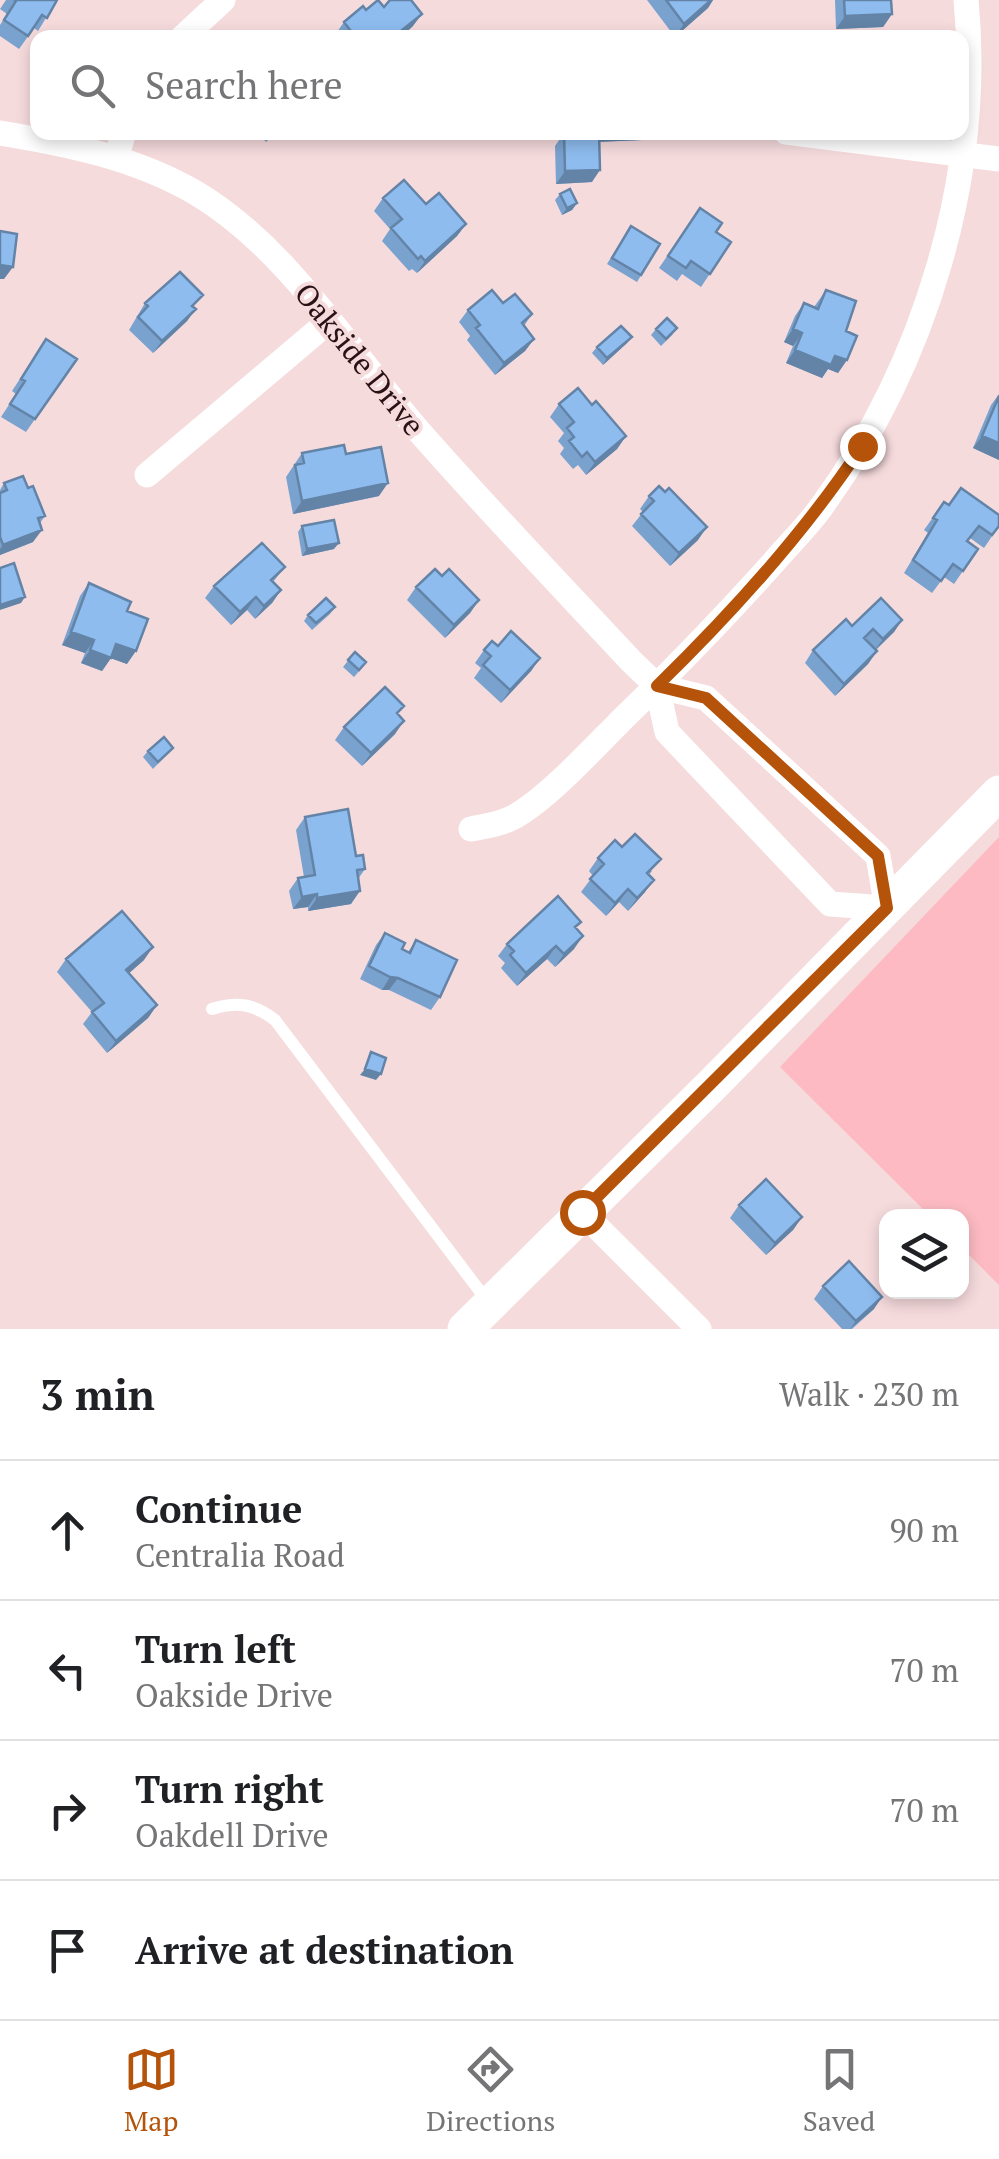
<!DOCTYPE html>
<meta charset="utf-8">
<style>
:root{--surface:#fff;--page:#f6f6f6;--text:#202124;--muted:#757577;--line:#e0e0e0;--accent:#b45309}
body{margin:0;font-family:"PT Serif",serif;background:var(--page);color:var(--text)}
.controls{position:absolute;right:30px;bottom:30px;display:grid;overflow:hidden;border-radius:20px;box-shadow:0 5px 15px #0003}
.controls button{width:90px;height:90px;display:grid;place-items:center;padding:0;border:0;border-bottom:2px solid var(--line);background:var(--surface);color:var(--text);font:50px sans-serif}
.stop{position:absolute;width:30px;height:30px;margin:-22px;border:8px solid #b45309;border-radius:50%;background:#fff}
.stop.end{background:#b45309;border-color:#fff;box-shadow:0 2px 10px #0008}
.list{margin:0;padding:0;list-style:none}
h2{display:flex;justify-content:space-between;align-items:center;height:130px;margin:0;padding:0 40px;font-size:42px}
h2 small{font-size:32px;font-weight:400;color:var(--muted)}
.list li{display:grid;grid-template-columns:65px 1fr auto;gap:30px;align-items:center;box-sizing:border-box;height:140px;padding:0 40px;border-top:2px solid var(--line)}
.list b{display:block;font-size:38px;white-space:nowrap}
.list p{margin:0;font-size:32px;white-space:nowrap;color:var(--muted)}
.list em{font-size:32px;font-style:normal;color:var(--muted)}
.icon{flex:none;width:55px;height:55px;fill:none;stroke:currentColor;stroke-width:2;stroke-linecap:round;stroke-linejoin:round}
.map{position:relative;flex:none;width:999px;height:1329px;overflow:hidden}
.search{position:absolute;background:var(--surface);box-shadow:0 5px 15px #0003;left:30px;right:30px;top:30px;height:110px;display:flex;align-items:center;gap:25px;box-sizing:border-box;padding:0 35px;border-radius:20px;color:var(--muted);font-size:38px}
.sheet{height:690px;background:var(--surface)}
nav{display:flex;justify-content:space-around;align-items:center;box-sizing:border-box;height:140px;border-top:2px solid var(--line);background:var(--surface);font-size:28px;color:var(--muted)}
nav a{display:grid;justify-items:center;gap:5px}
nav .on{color:var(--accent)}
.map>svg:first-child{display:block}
.green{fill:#fdbac2}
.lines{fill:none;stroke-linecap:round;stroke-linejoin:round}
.lane{stroke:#fff;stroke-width:12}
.street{stroke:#fff;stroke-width:25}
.secondary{stroke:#fff;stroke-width:35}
.wall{fill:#7aa2ce}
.shaded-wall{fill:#6384a7}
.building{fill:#8ebcef;stroke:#6384a7;stroke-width:2.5}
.route{stroke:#b45309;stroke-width:12}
.labels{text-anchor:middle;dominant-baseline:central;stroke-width:8;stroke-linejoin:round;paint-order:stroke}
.street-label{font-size:30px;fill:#291216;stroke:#f6dbdd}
</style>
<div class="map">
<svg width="999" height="1329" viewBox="0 0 999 1329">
<rect width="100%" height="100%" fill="#f6dbdd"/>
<path class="green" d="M999 837V1285L962 1248V1216H930L780 1067Z"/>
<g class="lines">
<path class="lane" d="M212 1009C237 1001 254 1004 275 1020L488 1302"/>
<path class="street" d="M182 38 223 0
M786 132 999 159
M0 133C68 144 136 158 196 193 290 249 352 356 424 437 491 513 562 587 631 661L657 686 706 698 878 856 887 908 830 904 667 732 657 686
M116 158 124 132
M147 475 328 322
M471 829C486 826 501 824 514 817 552 796 604 736 637 705 684 659 729 612 773 563 789 544 808 526 822 506 925 364 983 175 966 0
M582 1212 699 1329"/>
<path class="secondary" d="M465 1329 712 1085 999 793"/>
</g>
<path class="wall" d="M6 0H57L38 31 34 28 19 49 0 36V25L7 14 0 9Z
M647 0H713L708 8 675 37Z
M835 0H891L892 14 883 27 836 29Z
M384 7 413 26 404 34 407 38H337L335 35 344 22 366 10Z
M257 132H277L266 142Z
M646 132 642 140 599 142 592 182 556 184 555 146 564 133Z
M560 194 577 203 572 210 562 215 555 200Z
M383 198 426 204 466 224 457 236 417 273 412 269 409 271 382 241 390 229 374 211Z
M700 208 716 232 731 242 701 287 682 274 677 281 659 268Z
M626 233 660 244 637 282 607 264Z
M826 290 846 331 847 360 838 373 828 369 822 378 786 363 793 346 784 342 795 316 804 303 814 307Z
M145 303 194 308 187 321 153 353 129 330Z
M503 303 532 314 524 326 534 339 525 351 495 375 467 340 470 336 459 322 468 310Z
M656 329 673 334 661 346 651 335Z
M46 339 77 359 26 432 1 417 16 394 12 391Z
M627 343 603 365 592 353 597 347Z
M999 394V460L973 448 991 405Z
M559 404 592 405 626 436 617 449 586 475 578 465 573 469 560 454 564 448 558 441 564 433 550 417Z
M302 453 379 496 293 514 286 477Z
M4 483 28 488 45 516 40 523 33 542 0 555V490Z
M649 496 698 540 670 566 632 526 643 512 640 509Z
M944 502 999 526 984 548 970 538 967 541 978 549 954 584 944 577 932 593 904 573 928 533 924 530Z
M302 526 334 549 302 556 298 532Z
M285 567 273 582 281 590 272 603 255 619 247 610 231 625 205 598 214 586Z
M442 576 479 600 470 613 445 638 407 600 416 587Z
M89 583 127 611V664L111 658 102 671 81 663 85 653 62 645 80 596Z
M335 607 330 614 312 630 304 621 308 615Z
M902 620 894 632 876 650 877 651 868 664 835 696 805 663 813 650 852 626Z
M498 646 540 658 531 671 501 703 474 678 481 668 475 663 484 650Z
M355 652 361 669 354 677 343 667Z
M398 715 395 734 362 766 335 740 344 727Z
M173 748 153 769 143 757 148 751Z
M305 817 356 856 365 869 358 879 351 904 308 911V907L293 909 289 891 298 878 304 877 296 830Z
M598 858 652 871 649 875 645 892 628 911 619 902 606 916 581 892 593 876 589 871Z
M576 929 574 949 555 967 547 959 517 986 501 968 505 963 498 956 507 944Z
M385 933 402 949 408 952 416 940 440 997 431 1010 389 990H382L360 979 376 945Z
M66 959 144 960 129 973 157 1005 148 1018 107 1053 83 1024 92 1012 57 972Z
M739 1205 802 1217 793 1230 766 1255 730 1218Z
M823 1286 874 1309 852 1329H842L814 1299Z"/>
<path class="shaded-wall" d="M711 0H713L708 8 675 37 684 24Z
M422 14 413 26 400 38 401 31Z
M892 14 883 27 836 29 845 16Z
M601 132H646L642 140 594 142Z
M600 170 592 182 556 184 565 171Z
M577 203 572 210 562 215 567 208Z
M466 224 457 236 417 273 425 261Z
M0 265 13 267 4 279H0Z
M196 309 187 321 153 353 162 341Z
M793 329 802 333 793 346 784 342Z
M632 337 627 343 603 365 607 358Z
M534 339 525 351 495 375 504 363Z
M795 350 835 356 847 360 838 373 828 369 822 378 786 363Z
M626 436 617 449 586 475 595 462Z
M982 436 999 443V460L973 448Z
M388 483 379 496 293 514 302 501Z
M707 527 698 540 670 566 679 553Z
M42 530 33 542 0 555V549L3 545Z
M339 543 334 549 302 556 307 549Z
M281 590 272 603 255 619 264 606Z
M25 597 21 603 0 610V605Z
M256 597 247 610 231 625 240 612Z
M479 600 470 613 445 638 454 625Z
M902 620 894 632 874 651 883 639Z
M71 632 94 640 85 653 62 645Z
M116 644 136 651 127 664 107 657Z
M90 650 111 658 102 671 81 663Z
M877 651 868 664 835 696 844 684Z
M540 658 531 671 501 703 510 690Z
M404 721 395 734 362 766 371 753Z
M654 880 645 892 628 911 637 898Z
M628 889 619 902 606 916 615 903Z
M360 891 351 904 308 911 317 898Z
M317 894 308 907 293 909 302 897Z
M583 936 574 949 555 967 564 954Z
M556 946 547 959 517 986 526 973Z
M153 947 144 960 118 983 126 970Z
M390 977 398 978 389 990H382Z
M157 1005 148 1018 107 1053 116 1041Z
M365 1069 381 1074 376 1080 360 1075Z
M802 1217 793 1230 766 1255 775 1243Z
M882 1297 874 1309 850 1329 856 1321Z"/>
<path class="building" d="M14 0H57L47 18 42 15 28 36 4 20 16 1Z
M378 0 384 7 390 0H411L422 14 401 31 407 38H356L344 22 363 6 366 10Z
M666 0H711L684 24Z
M844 0H891L892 14 845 16Z
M599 132 600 170 565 171 564 133Z
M404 180 426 204 439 193 466 224 425 261 421 256 418 259 391 228 402 219 383 198Z
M570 189 577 203 567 208 560 194Z
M700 208 722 223 716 232 731 242 710 274 691 261 686 268 668 256Z
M631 226 660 244 641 275 612 258Z
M0 231 17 234 13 267 0 265Z
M180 272 203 295 192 306 196 309 162 341 138 317 148 306 145 303Z
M492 290 503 303 515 294 532 314 522 323 534 339 504 363 476 328 480 325 468 310Z
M826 290 856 301 846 331 857 336 847 360 835 356 831 365 795 350 802 333 793 329 804 303 818 309Z
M667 318 677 328 666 339 656 329Z
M621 326 632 337 607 358 597 347Z
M46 339 77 359 35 419 10 404 25 381 21 379Z
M578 388 592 405 596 401 626 436 595 462 587 452 582 457 569 441 574 437 567 428 574 422 559 404Z
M999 396V443L982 436Z
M344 445 346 454 381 447 388 483 302 501 295 465 304 463 302 453Z
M23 476 28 488 33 486 45 516 38 518 42 530 3 545 0 537V493L7 490 4 483Z
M659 486 665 492 669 488 707 527 679 553 641 514 654 501 649 496Z
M961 488 999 515V526L992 535 979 526 967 541 978 549 963 571 953 564 941 581 913 560 937 520 933 518 944 502 949 505Z
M334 520 339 543 307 549 302 526Z
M262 543 285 567 271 580 281 590 264 606 256 597 240 612 214 586Z
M14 563 25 597 0 605V568Z
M435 569 442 576 449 569 479 600 454 625 416 587Z
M89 583 131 602 127 611 148 619 136 651 116 644 111 658 90 650 94 640 71 632Z
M326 598 335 607 316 623 308 615Z
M881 598 902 620 883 639 873 629 864 638 877 651 844 684 813 650 846 619 852 626Z
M511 631 540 658 510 690 483 665 491 656 484 650 492 641 498 646Z
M355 652 366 662 359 670 348 660Z
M385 687 404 706 397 713 404 721 371 753 344 727Z
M164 737 173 748 158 762 148 751Z
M348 809 356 856 363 855 365 869 357 870 360 891 317 898V894L302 897 298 878 315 875 305 817Z
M635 834 661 859 647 873 654 880 637 898 628 889 615 903 590 879 604 864 598 858 615 840 622 847Z
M558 896 581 922 575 927 583 936 564 954 556 946 526 973 510 955 514 951 507 944Z
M122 911 153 947 126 970 157 1005 116 1041 92 1012 104 1003 66 959Z
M385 933 405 943 402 949 410 953 416 940 457 960 440 997 398 978 390 977 369 966Z
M371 1052 386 1058 381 1074 365 1069Z
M766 1179 802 1217 775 1243 739 1205Z
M849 1261 882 1297 856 1321 823 1286Z"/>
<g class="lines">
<path class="route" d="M582 1212 887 908 878 856 706 698 657 686C733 612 804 534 862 446"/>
</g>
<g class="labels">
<g class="street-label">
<text transform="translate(360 359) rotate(51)">Oakside Drive</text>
</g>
</g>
</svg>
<div class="controls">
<button><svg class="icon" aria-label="layers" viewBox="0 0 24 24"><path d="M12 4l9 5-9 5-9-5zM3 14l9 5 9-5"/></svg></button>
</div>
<div class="stop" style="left:582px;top:1212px"></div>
<div class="stop end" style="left:862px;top:446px"></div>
<div class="search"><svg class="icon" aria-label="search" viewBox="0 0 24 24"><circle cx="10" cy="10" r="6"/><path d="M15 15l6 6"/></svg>Search here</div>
</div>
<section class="sheet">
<h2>3 min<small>Walk · 230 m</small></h2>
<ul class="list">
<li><svg class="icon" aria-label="ahead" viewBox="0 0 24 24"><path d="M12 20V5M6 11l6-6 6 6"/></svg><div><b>Continue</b><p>Centralia Road</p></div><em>90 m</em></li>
<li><svg class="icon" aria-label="left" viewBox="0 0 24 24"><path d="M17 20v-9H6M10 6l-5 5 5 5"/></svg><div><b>Turn left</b><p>Oakside Drive</p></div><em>70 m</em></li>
<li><svg class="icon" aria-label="right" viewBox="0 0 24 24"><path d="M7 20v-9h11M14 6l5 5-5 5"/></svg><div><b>Turn right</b><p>Oakdell Drive</p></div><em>70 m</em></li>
<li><svg class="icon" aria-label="arrive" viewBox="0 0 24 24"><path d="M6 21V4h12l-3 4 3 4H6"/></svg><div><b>Arrive at destination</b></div></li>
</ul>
</section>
<nav>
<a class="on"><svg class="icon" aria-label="map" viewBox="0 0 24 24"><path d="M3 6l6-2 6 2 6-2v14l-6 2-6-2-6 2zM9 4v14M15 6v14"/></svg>Map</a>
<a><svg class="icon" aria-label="directions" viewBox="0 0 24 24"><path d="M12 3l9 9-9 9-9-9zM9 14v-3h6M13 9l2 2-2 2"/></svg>Directions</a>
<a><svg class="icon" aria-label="saved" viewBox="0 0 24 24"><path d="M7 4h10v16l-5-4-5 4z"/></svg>Saved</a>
</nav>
